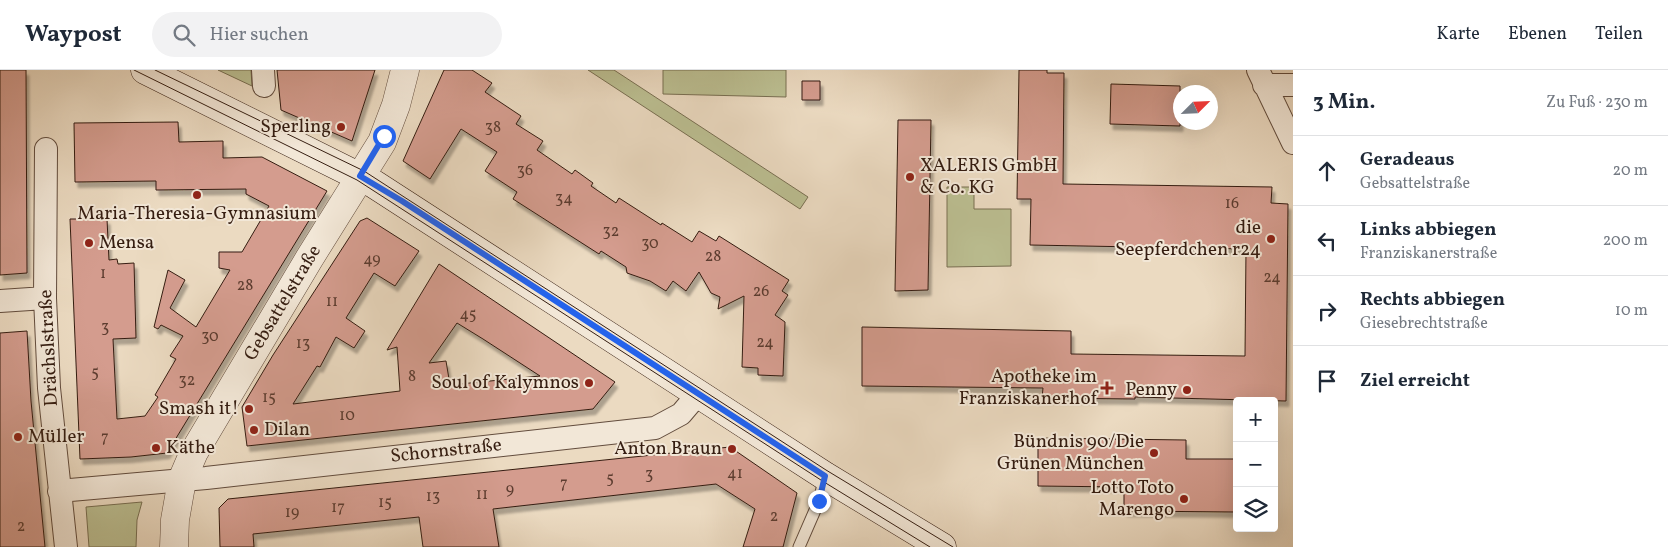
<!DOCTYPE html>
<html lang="de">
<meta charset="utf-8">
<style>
:root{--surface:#fff;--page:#f2f2f3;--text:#1f2937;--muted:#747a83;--line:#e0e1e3}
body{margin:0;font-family:Vollkorn,serif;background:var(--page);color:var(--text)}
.controls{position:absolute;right:15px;bottom:15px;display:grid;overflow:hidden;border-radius:5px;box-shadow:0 5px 20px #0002}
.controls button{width:45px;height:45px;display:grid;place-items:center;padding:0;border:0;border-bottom:1px solid var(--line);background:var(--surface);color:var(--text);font:25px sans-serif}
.compass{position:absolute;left:1173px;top:15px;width:45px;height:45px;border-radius:50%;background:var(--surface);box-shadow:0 5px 20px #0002;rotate:66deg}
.stop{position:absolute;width:15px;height:15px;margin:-11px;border:4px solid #2563eb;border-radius:50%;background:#fff}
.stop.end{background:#2563eb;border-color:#fff;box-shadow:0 1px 5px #0008}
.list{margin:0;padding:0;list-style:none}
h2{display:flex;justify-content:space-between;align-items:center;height:65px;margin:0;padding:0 20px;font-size:21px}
h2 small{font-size:16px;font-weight:400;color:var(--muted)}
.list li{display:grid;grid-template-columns:32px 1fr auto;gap:15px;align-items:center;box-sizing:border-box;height:70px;padding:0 20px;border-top:1px solid var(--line)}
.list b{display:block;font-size:19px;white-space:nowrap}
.list p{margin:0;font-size:16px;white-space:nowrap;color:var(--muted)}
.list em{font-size:16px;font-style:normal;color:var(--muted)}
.icon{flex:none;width:28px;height:28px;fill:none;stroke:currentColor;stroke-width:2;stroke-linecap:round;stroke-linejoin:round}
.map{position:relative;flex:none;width:1293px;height:477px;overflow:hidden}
header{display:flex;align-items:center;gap:30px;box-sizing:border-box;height:70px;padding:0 25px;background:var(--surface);border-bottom:1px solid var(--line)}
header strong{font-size:24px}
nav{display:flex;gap:28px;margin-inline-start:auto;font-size:18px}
.search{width:350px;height:45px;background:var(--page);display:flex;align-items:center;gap:12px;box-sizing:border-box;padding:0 18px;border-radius:28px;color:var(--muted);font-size:19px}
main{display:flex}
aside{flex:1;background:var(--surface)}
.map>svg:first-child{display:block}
.green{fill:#bbbe91;stroke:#786e51}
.building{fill:#d49c8e;stroke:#351d11;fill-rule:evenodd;filter:url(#shadow)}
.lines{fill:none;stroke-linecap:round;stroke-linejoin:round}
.service-casing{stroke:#624c3d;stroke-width:13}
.minor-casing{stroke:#624c3d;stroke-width:24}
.tertiary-casing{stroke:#624c3d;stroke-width:29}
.secondary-casing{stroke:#351d11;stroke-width:29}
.service{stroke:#f2e7d7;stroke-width:11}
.minor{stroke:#f2e7d7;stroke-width:22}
.tertiary{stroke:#f2e7d7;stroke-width:28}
.secondary{stroke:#f2e7d7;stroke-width:28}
.tram{stroke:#351d11;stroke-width:1}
.route{stroke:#2563eb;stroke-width:6}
.poi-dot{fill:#8f2418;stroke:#f2e7d7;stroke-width:2}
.labels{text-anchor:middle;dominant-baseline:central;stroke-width:4;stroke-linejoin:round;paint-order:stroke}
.number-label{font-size:16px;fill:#5d3d30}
.poi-label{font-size:19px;fill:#351d11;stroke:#f2e7d7;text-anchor:end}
.street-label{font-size:19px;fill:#351d11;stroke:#f2e7d7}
</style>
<header>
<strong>Waypost</strong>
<div class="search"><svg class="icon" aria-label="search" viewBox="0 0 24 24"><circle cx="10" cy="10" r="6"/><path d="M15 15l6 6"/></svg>Hier suchen</div>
<nav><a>Karte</a><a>Ebenen</a><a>Teilen</a></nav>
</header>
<main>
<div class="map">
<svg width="1293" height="477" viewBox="0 0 1293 477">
<defs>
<filter id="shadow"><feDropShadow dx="3" dy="5.5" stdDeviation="1" flood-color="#0004"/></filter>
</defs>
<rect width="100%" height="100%" fill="#ebdac1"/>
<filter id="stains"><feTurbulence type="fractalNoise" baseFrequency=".004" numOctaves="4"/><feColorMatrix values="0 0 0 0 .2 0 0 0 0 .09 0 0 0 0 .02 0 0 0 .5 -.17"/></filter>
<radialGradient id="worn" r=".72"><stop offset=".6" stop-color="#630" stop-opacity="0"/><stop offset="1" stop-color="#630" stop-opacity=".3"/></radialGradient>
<path class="green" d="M218 0H251L252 16Z
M588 0H614L808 127 800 139Z
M663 0H786V27L663 24Z
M947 117H974V139H1011V196L947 197Z
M142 432 137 450 136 477H89L86 437Z"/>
<path class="building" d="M0 0H26L27 203 0 205Z
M277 0H375L352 71 281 40Z
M444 0H472L492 13 485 22 521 46 516 54 543 71 537 80 572 104 575 100 593 113 591 116 616 133 619 128 661 155 662 153 692 172 699 161 716 171 719 166 789 210 782 221 788 225 775 245 785 252 783 306 758 305V298L742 297 744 226 718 239 720 227 711 223 699 202 686 221 673 211 666 221 650 211 627 203 626 197 601 181 599 184 513 129 517 122 485 101 497 82 461 59 430 109 403 91Z
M1019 0H1047V3H1064L1063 114 1272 117 1271 133 1288 134 1286 331 1135 327V329L1042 328 1043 318 862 316V257L1071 261V284L1245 286 1246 179 1030 175 1031 129H1017Z
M802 11H820V30H802Z
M1111 14 1180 16V56L1110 54Z
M898 50H931L928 220 895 221Z
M178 52 179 72 223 71V88L262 87 327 121 167 383 131 387 80 389 70 149H107L109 190 117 189 118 194 134 193 136 268 113 269 117 349 145 346 158 327 155 325 176 289 170 286 183 266 161 255 158 259 154 257 168 200 185 210 170 238 196 257 230 200 219 198V182H242L269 136 246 124V119L156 120V111L75 112 74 53Z
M367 148 419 181 395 216 374 203 346 248 365 261 354 278 336 267 320 297 317 296 293 334 400 321 397 277 387 280 439 194 615 312 593 339 247 376 242 337 273 285 360 151ZM457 253 483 269 540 306 450 315 446 291 429 293Z
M27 261 31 331 45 477H0V263Z
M1038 368 1186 370V389H1237V442L1124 441V417L1038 416Z
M730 377 797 423 783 477H743L755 439 716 414 493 439 499 477H423L419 447 253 464 254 477H220L219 438 228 429Z"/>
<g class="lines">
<g class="service-casing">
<path id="service" d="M799 477 819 431 825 406"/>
</g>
<g class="minor-casing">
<path id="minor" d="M263 0 264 16
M1258 0 1293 73
M1264 15H1293
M46 79 45 228 49 318 66 477
M0 231 45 228
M59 421 206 408 655 358 681 344 698 324"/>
</g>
<g class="tertiary-casing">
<path id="tertiary" d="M174 477 175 450 182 410 194 382 309 189 382 72 396 35 405 0"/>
</g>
<g class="secondary-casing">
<path id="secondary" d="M145 0 374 114 825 406 942 477"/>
</g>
<use href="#service" class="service"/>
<use href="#minor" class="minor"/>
<use href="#tertiary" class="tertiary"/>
<use href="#secondary" class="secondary"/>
<path class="tram" d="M134 0 357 110 824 412 930 477
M155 0 364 101 826 400 953 477"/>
</g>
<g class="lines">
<path class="route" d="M384 66 360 106 402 131 825 406 819 431"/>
</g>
<g class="poi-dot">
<circle cx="341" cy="57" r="5"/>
<circle cx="910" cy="107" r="5"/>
<circle cx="197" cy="125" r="5"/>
<circle cx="1271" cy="169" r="5"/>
<circle cx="89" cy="173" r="5"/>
<circle cx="589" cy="313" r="5"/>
<path d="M1104.5 310.5h5v5h5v5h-5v5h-5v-5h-5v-5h5z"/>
<circle cx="1187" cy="320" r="5"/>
<circle cx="249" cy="339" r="5"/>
<circle cx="254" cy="360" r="5"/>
<circle cx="18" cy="367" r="5"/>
<circle cx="156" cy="378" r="5"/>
<circle cx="732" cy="379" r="5"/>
<circle cx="1154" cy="383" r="5"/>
<circle cx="1184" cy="429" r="5"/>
</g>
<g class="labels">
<g class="number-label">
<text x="493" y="58">38</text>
<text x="525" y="101">36</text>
<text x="564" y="129">34</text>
<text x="1232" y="134">16</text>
<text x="611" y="162">32</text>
<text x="650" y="174">30</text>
<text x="713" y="187">28</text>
<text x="372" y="190">49</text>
<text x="103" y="204">1</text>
<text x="1272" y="208">24</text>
<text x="245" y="216">28</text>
<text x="761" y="222">26</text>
<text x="332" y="232">11</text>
<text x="468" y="245">45</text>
<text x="105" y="258">3</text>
<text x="210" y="267">30</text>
<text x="765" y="273">24</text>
<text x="303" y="274">13</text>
<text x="95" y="303">5</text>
<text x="412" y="307">8</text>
<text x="187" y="311">32</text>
<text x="269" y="328">15</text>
<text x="347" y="346">10</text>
<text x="105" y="368">7</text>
<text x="735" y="404">41</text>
<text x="649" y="405">3</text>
<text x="610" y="409">5</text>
<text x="564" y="414">7</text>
<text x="510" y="420">9</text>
<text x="482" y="425">11</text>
<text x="433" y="427">13</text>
<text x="385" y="433">15</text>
<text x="338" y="438">17</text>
<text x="292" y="443">19</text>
<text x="774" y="447">2</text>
<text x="21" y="457">2</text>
</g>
<g class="poi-label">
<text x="331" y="57">Sperling</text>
<text x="920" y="96" text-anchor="start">XALERIS GmbH<tspan x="920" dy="22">&amp; Co. KG</tspan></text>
<text x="197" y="144" text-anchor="middle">Maria-Theresia-Gymnasium</text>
<text x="1261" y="158">die<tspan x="1261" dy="22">Seepferdchen r24</tspan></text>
<text x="99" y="173" text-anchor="start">Mensa</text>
<text x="1097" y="307">Apotheke im<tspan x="1097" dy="22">Franziskanerhof</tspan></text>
<text x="579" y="313">Soul of Kalymnos</text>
<text x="1177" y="320">Penny</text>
<text x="239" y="339">Smash it!</text>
<text x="264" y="360" text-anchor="start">Dilan</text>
<text x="28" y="367" text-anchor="start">Müller</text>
<text x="1144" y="372">Bündnis 90/Die<tspan x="1144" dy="22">Grünen München</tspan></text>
<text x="166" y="378" text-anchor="start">Käthe</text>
<text x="722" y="379">Anton Braun</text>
<text x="1174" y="418">Lotto Toto<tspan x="1174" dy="22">Marengo</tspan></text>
</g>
<g class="street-label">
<text transform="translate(283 233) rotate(-59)">Gebsattelstraße</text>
<text transform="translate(49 278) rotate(-93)">Drächslstraße</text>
<text transform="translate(446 381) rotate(-6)">Schornstraße</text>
</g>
</g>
<rect width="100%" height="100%" filter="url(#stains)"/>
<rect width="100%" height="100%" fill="url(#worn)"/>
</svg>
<div class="controls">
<button>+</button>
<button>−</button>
<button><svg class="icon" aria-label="layers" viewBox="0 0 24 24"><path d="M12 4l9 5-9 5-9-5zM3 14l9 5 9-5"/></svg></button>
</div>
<svg class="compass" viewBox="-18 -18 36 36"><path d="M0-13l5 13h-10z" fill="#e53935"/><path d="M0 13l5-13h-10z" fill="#747a83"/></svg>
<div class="stop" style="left:384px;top:66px"></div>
<div class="stop end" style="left:819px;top:431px"></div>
</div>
<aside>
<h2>3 Min.<small>Zu Fuß · 230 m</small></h2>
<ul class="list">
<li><svg class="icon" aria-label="ahead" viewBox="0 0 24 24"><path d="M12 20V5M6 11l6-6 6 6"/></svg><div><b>Geradeaus</b><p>Gebsattelstraße</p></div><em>20 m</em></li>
<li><svg class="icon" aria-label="left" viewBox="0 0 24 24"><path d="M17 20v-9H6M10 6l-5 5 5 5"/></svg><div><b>Links abbiegen</b><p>Franziskanerstraße</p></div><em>200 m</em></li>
<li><svg class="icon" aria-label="right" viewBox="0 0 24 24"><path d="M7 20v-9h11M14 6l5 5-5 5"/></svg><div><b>Rechts abbiegen</b><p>Giesebrechtstraße</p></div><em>10 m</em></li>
<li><svg class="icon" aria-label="arrive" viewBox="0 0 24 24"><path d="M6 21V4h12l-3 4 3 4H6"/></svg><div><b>Ziel erreicht</b></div></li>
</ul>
</aside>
</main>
